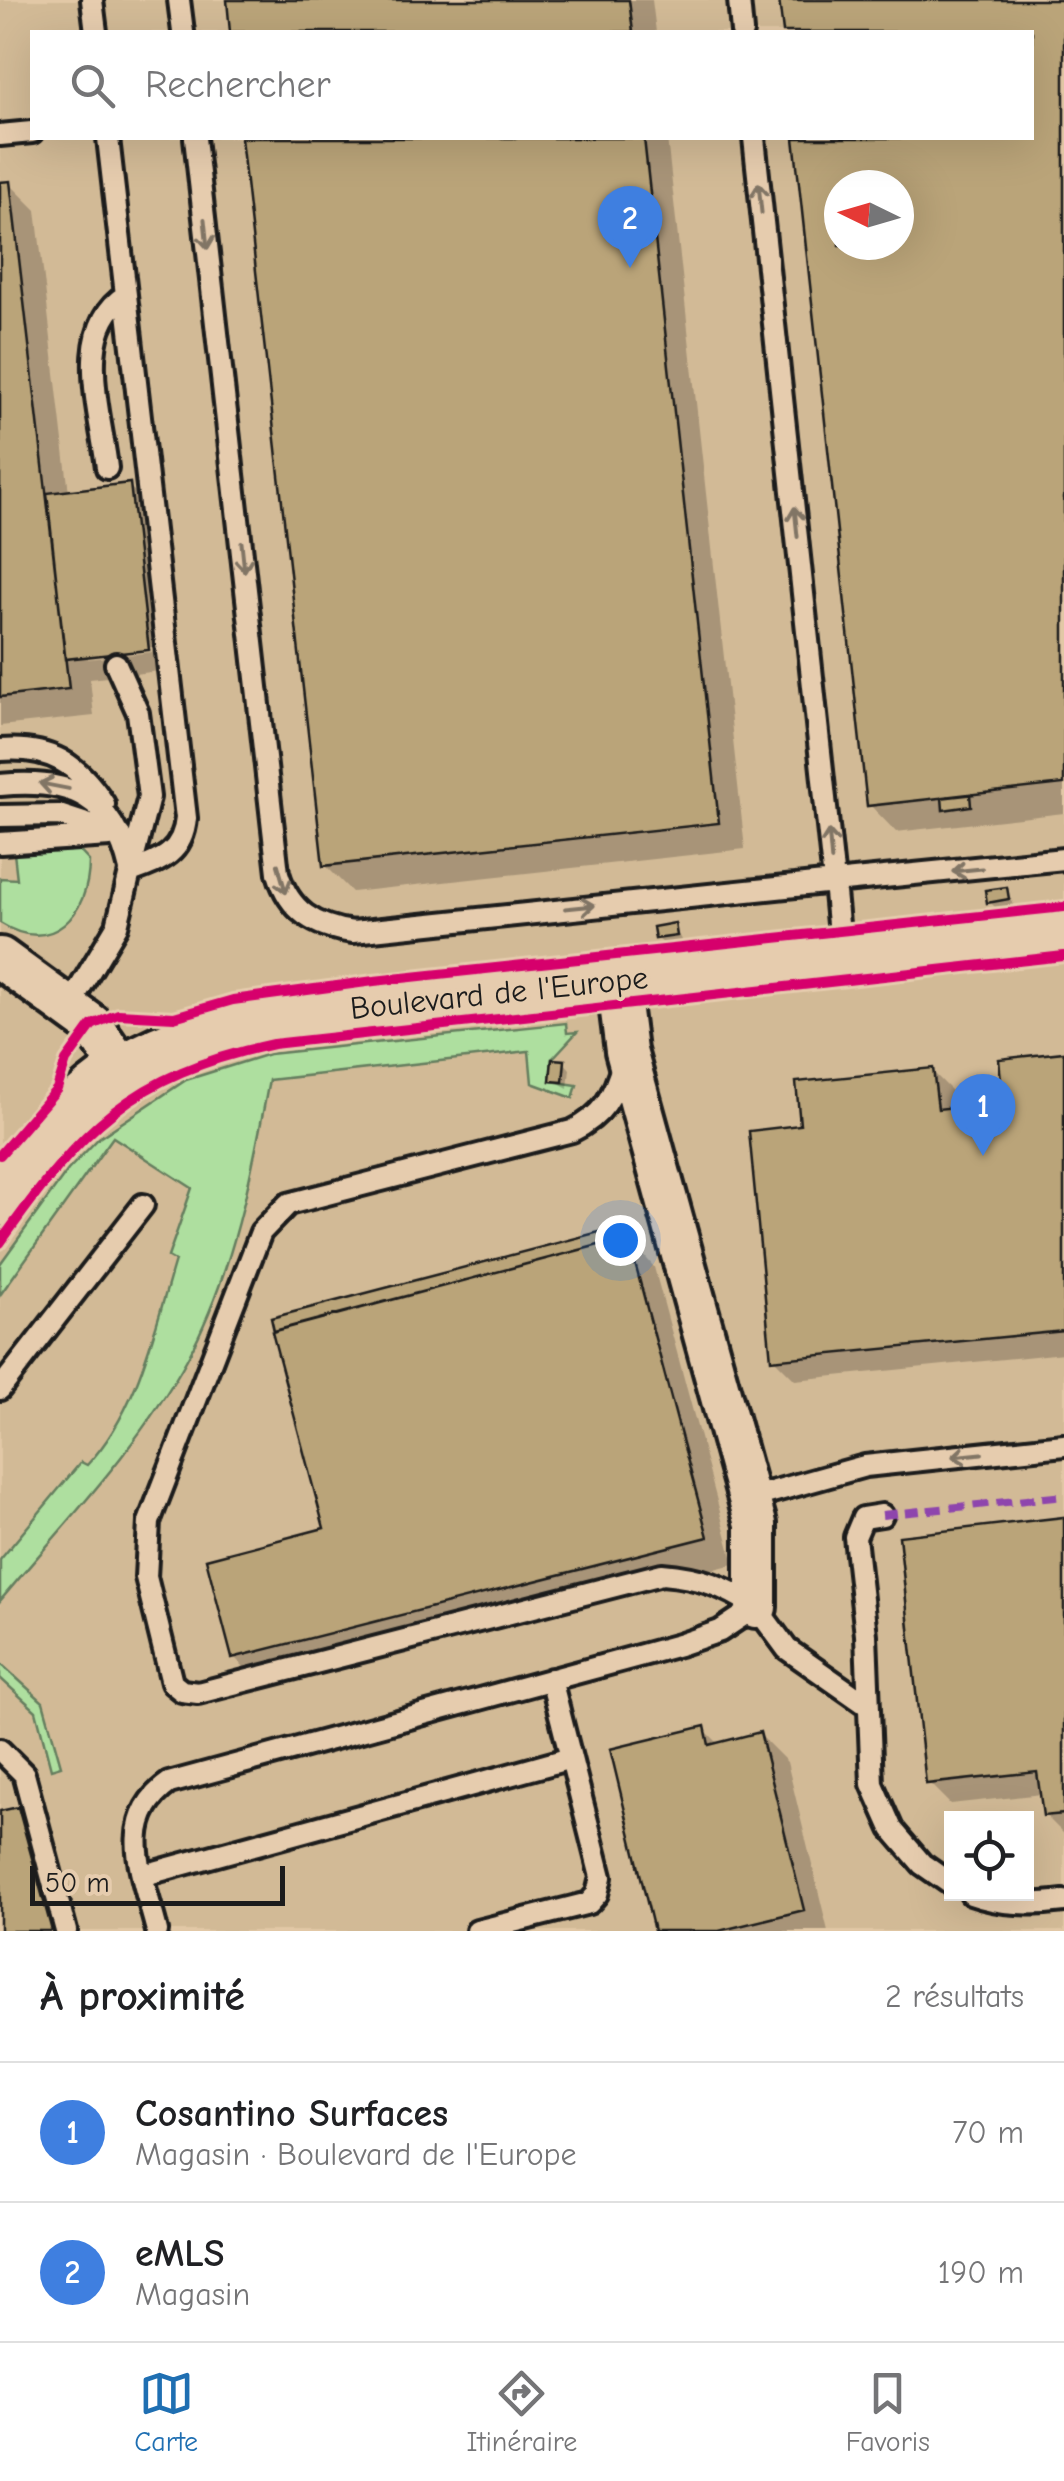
<!DOCTYPE html>
<html lang="fr">
<meta charset="utf-8">
<style>
:root{--surface:#fff;--page:#f6f6f6;--text:#202124;--muted:#757577;--line:#e0e0e0;--accent:#1f6fb2}
body{margin:0;font-family:"Comic Neue",sans-serif;background:var(--page);color:var(--text)}
.controls{position:absolute;right:30px;bottom:30px;display:grid;overflow:hidden;border-radius:0px;box-shadow:0 10px 40px #0002}
.controls button{width:90px;height:90px;display:grid;place-items:center;padding:0;border:0;border-bottom:2px solid var(--line);background:var(--surface);color:var(--text);font:50px sans-serif}
.compass{position:absolute;left:824px;top:170px;width:90px;height:90px;border-radius:50%;background:var(--surface);box-shadow:0 10px 40px #0002;rotate:275deg}
.scale{position:absolute;left:30px;bottom:25px;width:255px;box-sizing:border-box;padding-left:10px;border:5px solid #1c1c1c;border-top:0;font-size:28px;line-height:35px;white-space:nowrap;color:#1c1c1c;-webkit-text-stroke:8px #e6ccae;paint-order:stroke}
.you{position:absolute;left:620px;top:1240px;width:35px;height:35px;margin:-25px;border:8px solid #fff;border-radius:50%;background:#1a73e8;box-shadow:0 0 0 15px #1a73e833}
.badge{display:grid;place-items:center;width:65px;height:65px;border-radius:50%;background:var(--accent);color:#fff;font-size:32px;font-weight:700}
.pin{position:absolute;translate:-50% -82px;filter:drop-shadow(0 2px 5px #0008)}
.pin::after{content:'';position:absolute;top:52px;width:35px;height:30px;background:inherit;clip-path:polygon(0 0,100% 0,50% 100%)}
.list{margin:0;padding:0;list-style:none}
h2{display:flex;justify-content:space-between;align-items:center;height:130px;margin:0;padding:0 40px;font-size:42px}
h2 small{font-size:32px;font-weight:400;color:var(--muted)}
.list li{display:grid;grid-template-columns:65px 1fr auto;gap:30px;align-items:center;box-sizing:border-box;height:140px;padding:0 40px;border-top:2px solid var(--line)}
.list b{display:block;font-size:38px;white-space:nowrap}
.list p{margin:0;font-size:32px;white-space:nowrap;color:var(--muted)}
.list em{font-size:32px;font-style:normal;color:var(--muted)}
.icon{flex:none;width:55px;height:55px;fill:none;stroke:currentColor;stroke-width:2;stroke-linecap:round;stroke-linejoin:round}
.map{position:relative;flex:none;width:1064px;height:1931px;overflow:hidden}
.search{position:absolute;background:var(--surface);box-shadow:0 10px 40px #0002;left:30px;right:30px;top:30px;height:110px;display:flex;align-items:center;gap:25px;box-sizing:border-box;padding:0 35px;border-radius:0px;color:var(--muted);font-size:38px}
.sheet{height:410px;background:var(--surface)}
nav{display:flex;justify-content:space-around;align-items:center;box-sizing:border-box;height:140px;border-top:2px solid var(--line);background:var(--surface);font-size:28px;color:var(--muted)}
nav a{display:grid;justify-items:center;gap:5px}
nav .on{color:var(--accent)}
.map>svg:first-child{display:block}
.built{fill:#d2ba96;fill-rule:evenodd}
.green{fill:#aedf9f;stroke:#657e5e;stroke-width:2.5}
.shadow{fill:#0003;fill-rule:evenodd}
.building{fill:#baa479;stroke:#1c1c1c;stroke-width:2.5;fill-rule:evenodd}
.lines{fill:none;stroke-linecap:round;stroke-linejoin:round}
.service-casing{stroke:#1c1c1c;stroke-width:28}
.minor-casing{stroke:#1c1c1c;stroke-width:48}
.tertiary-casing{stroke:#1c1c1c;stroke-width:58}
.service{stroke:#e6ccae;stroke-width:20}
.minor{stroke:#e6ccae;stroke-width:40}
.tertiary{stroke:#e6ccae;stroke-width:50}
.quiet{stroke:#8e44ad;stroke-width:8;stroke-dasharray:15 8;stroke-linecap:butt}
.cycleway-casing{stroke:#e6ccae;stroke-width:16}
.cycleway{stroke:#d6006c;stroke-width:10}
.oneway{stroke:#817465}
.labels{text-anchor:middle;dominant-baseline:central;stroke-width:8;stroke-linejoin:round;paint-order:stroke}
.street-label{font-size:32px;fill:#1c1c1c;stroke:#e6ccae}
</style>
<div class="map">
<svg width="1064" height="1931" viewBox="0 0 1064 1931">
<rect width="100%" height="100%" fill="#e2c8a6"/>
<filter id="ink" filterUnits="userSpaceOnUse"><feTurbulence type="fractalNoise" baseFrequency=".01" numOctaves="2"/><feDisplacementMap in="SourceGraphic" scale="20" xChannelSelector="R" yChannelSelector="G"/><feConvolveMatrix kernelMatrix="1 2 1 2 8 2 1 2 1" color-interpolation-filters="sRGB"/></filter>
<g filter="url(#ink)">
<path class="built" d="M0 0H1064V1931H0ZM32 32H1032V138H32ZM839 185H899V245H839ZM952 1818H1026V1894H952Z"/>
<path class="green" d="M75 846 89 861C89 915 52 956 0 923V878L17 879 14 853Z
M566 1023 567 1033 577 1032 552 1059 550 1081 577 1085 573 1098 532 1083 529 1051 269 1080C252 1173 233 1274 187 1359 138 1448 65 1523 0 1601V1560L81 1462 87 1465C138 1411 154 1330 175 1261L168 1257 192 1188 113 1137 0 1295V1264L68 1170 99 1138 186 1080 269 1054Z
M0 1663 43 1702 61 1766 51 1769 36 1711 0 1678Z"/>
<path class="shadow" d="M230 0H652L656 32H234Z
M782 0H1064V813L896 832 869 804 797 138H1032V32H785ZM839 185H899V245H839Z
M245 138H667L745 849 352 892 325 865Z
M9 183 36 210 69 493 129 486 150 507 169 670 90 679 94 716 0 726V184ZM161 646 162 651 88 659V654Z
M1007 890 1014 905 996 908 989 901Z
M674 926 682 942 664 944 657 938Z
M1064 1055V1353L795 1380 774 1359 803 1128 932 1071 953 1092 955 1110 1006 1104Z
M564 1062 570 1069 568 1088 553 1080Z
M621 1229 654 1267 734 1564 261 1684 234 1657 327 1530 274 1320Z
M1064 1520V1834L1045 1815 1042 1794 950 1804 929 1783Z
M704 1729 720 1745 760 1735 787 1762 828 1931H657Z
M17 1809 44 1836 70 1931H0V1814Z"/>
<path class="building" d="M227 0H629L633 32H230Z
M779 0H1064V784L867 806 794 138H1032V32H783ZM839 185H899V245H839Z
M241 138H644L719 823 323 866Z
M10 181 69 689 0 697V182Z
M130 483 149 650 65 659 47 493Z
M970 794 971 806 943 810 942 797Z
M1007 887 1009 899 987 903 985 890Z
M675 923 677 936 655 939 653 927Z
M1064 1052V1331L771 1360 749 1131 800 1125 796 1082 933 1068 938 1109 1003 1102 999 1059Z
M552 1059 565 1060 563 1082 550 1081Z
M622 1226 625 1238 274 1331 271 1318Z
M628 1237 708 1537 232 1658 206 1559 324 1528 272 1332Z
M1064 1517V1814L1043 1816 1037 1772 926 1784 899 1536Z
M705 1726 709 1745 760 1732 804 1910 719 1931H654L610 1749Z
M18 1807 52 1931H0V1811Z"/>
<g class="lines">
<g class="service-casing">
<path id="service" d="M92 0 96 32
M179 0 183 32
M739 0 742 32
M0 135 32 132
M195 138 278 873C289 911 315 927 353 932L834 882 754 138
M107 468C101 414 72 329 126 295
M116 664 138 713 149 797 130 872
M0 750C49 746 78 763 104 804
M0 785C72 778 113 796 130 870
M0 816 59 815 120 835
M0 843 110 836
M841 955 834 882 1064 859
M69 1006 117 926 130 872C160 861 183 854 186 818L108 138
M623 1063C614 1096 603 1116 572 1131L288 1204 261 1232 149 1522 146 1577 172 1683 182 1691 198 1693 662 1574C699 1577 725 1586 756 1607
M0 1389 143 1205
M750 1498 865 1466 1064 1445
M882 1515 863 1518 855 1537 866 1635 872 1784 892 1829 922 1864 952 1885
M0 1750 24 1774 66 1931
M144 1875 571 1758
M971 1894C1002 1905 1032 1905 1064 1901
M157 1931C144 1877 115 1821 169 1783L679 1645 720 1631 756 1607 787 1649 867 1705
M477 1931 589 1903 597 1894 601 1877 551 1679"/>
</g>
<g class="minor-casing">
<path id="minor" d="M0 958 92 1025 123 1070
M617 980 626 1051 756 1524V1607"/>
</g>
<g class="tertiary-casing">
<path id="tertiary" d="M0 1201C89 1073 147 1040 299 1015L1064 931"/>
</g>
<use href="#service" class="service"/>
<use href="#minor" class="minor"/>
<use href="#tertiary" class="tertiary"/>
<path class="quiet" d="M882 1515 1064 1496"/>
<g class="cycleway-casing">
<path id="cycleway" d="M0 1155 57 1089 66 1061 92 1025 118 1014 174 1017 233 1000 374 981 1064 907
M0 1243C82 1128 130 1075 273 1044L1064 956"/>
</g>
<use href="#cycleway" class="cycleway"/>
</g>
<defs><path id="oneway-shaft" d="M-6 0H5M1.5-3L5.5 0L1.5 3" fill="none" stroke-width="1.6" stroke-linecap="round" stroke-linejoin="round" transform="scale(2.5)"/></defs>
<g class="oneway">
<use href="#oneway-shaft" transform="translate(760 198) rotate(-96)"/>
<use href="#oneway-shaft" transform="translate(206 234) rotate(84)"/>
<use href="#oneway-shaft" transform="translate(796 522) rotate(-96)"/>
<use href="#oneway-shaft" transform="translate(243 557) rotate(84)"/>
<use href="#oneway-shaft" transform="translate(54 786) rotate(-169)"/>
<use href="#oneway-shaft" transform="translate(830 845) rotate(-95)"/>
<use href="#oneway-shaft" transform="translate(967 870) rotate(174)"/>
<use href="#oneway-shaft" transform="translate(282 879) rotate(74)"/>
<use href="#oneway-shaft" transform="translate(580 907) rotate(-6)"/>
<use href="#oneway-shaft" transform="translate(967 1455) rotate(174)"/>
</g>
</g>
<g class="labels">
<g class="street-label">
<text transform="translate(499 993) rotate(-6)">Boulevard de l'Europe</text>
</g>
</g>
</svg>
<div class="controls">
<button><svg class="icon" aria-label="locate" viewBox="0 0 24 24"><circle cx="12" cy="12" r="6"/><path d="M12 2v4M12 18v4M2 12h4M18 12h4"/></svg></button>
</div>
<svg class="compass" viewBox="-18 -18 36 36"><path d="M0-13l5 13h-10z" fill="#e53935"/><path d="M0 13l5-13h-10z" fill="#757577"/></svg>
<div class="scale">50 m</div>
<div class="you"></div>
<div class="pin badge" style="left:983px;top:1156px;background:#3f7fe0">1</div>
<div class="pin badge" style="left:630px;top:268px;background:#3f7fe0">2</div>
<div class="search"><svg class="icon" aria-label="search" viewBox="0 0 24 24"><circle cx="10" cy="10" r="6"/><path d="M15 15l6 6"/></svg>Rechercher</div>
</div>
<section class="sheet">
<h2>À proximité<small>2 résultats</small></h2>
<ul class="list">
<li><span class="badge" style="background:#3f7fe0">1</span><div><b>Cosantino Surfaces</b><p>Magasin · Boulevard de l'Europe</p></div><em>70 m</em></li>
<li><span class="badge" style="background:#3f7fe0">2</span><div><b>eMLS</b><p>Magasin</p></div><em>190 m</em></li>
</ul>
</section>
<nav>
<a class="on"><svg class="icon" aria-label="map" viewBox="0 0 24 24"><path d="M3 6l6-2 6 2 6-2v14l-6 2-6-2-6 2zM9 4v14M15 6v14"/></svg>Carte</a>
<a><svg class="icon" aria-label="directions" viewBox="0 0 24 24"><path d="M12 3l9 9-9 9-9-9zM9 14v-3h6M13 9l2 2-2 2"/></svg>Itinéraire</a>
<a><svg class="icon" aria-label="saved" viewBox="0 0 24 24"><path d="M7 4h10v16l-5-4-5 4z"/></svg>Favoris</a>
</nav>
